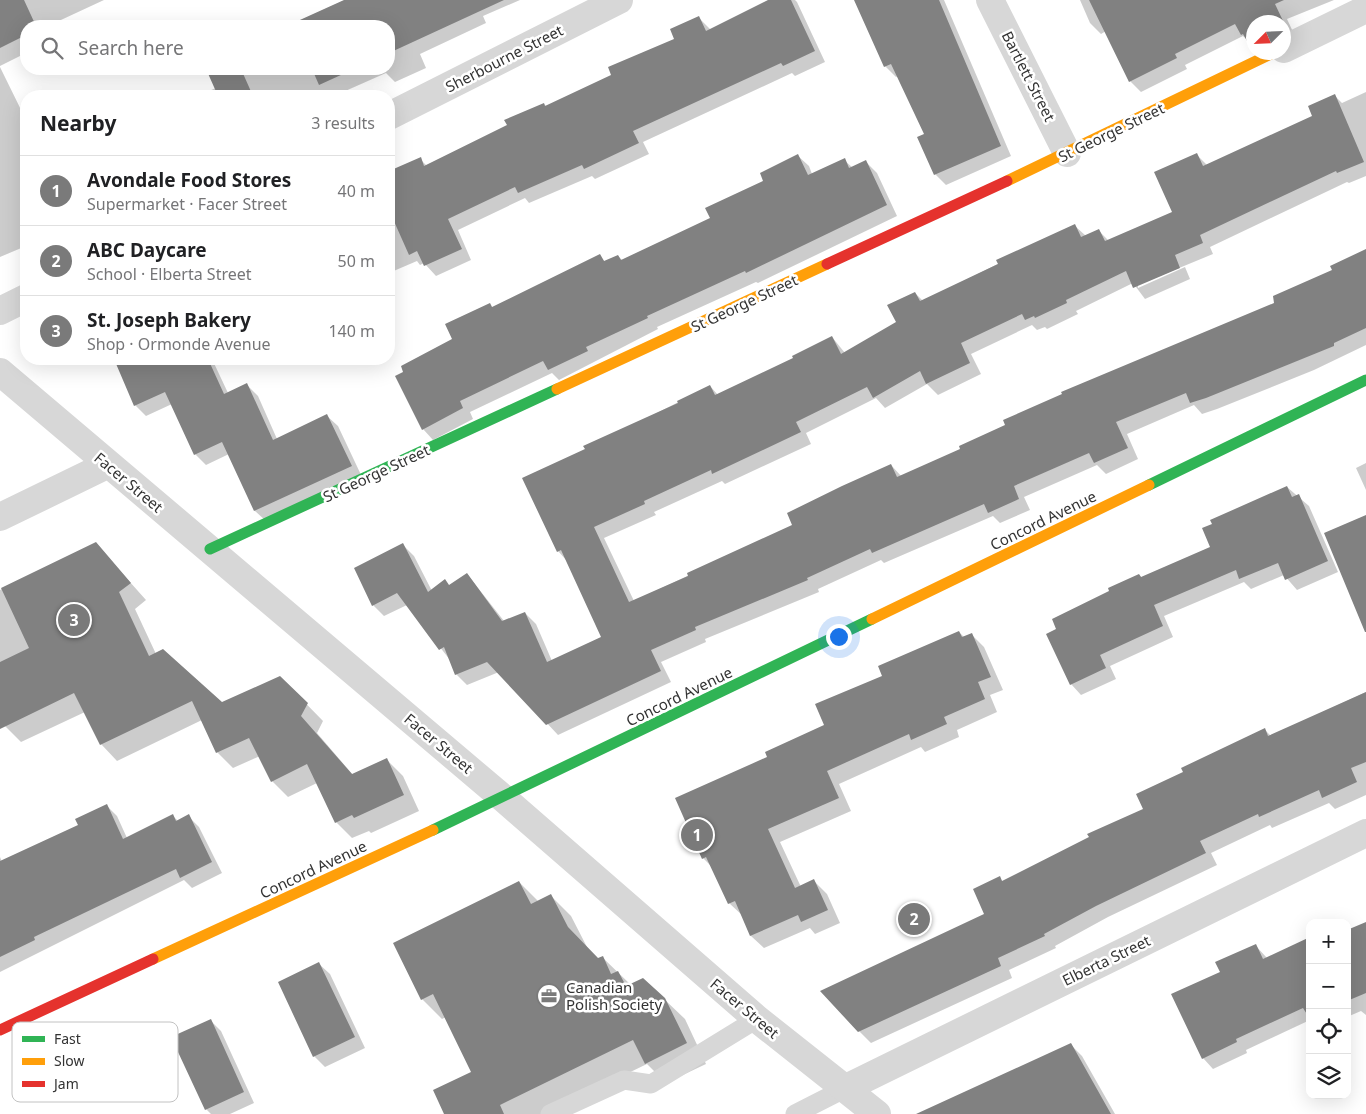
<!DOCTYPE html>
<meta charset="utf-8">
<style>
:root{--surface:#fff;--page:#f6f6f6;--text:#202124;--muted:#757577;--line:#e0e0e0;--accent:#7a7a7a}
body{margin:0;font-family:"Noto Sans",sans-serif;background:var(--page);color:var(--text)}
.controls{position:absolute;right:15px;bottom:15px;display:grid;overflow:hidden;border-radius:10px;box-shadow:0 5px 20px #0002}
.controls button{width:45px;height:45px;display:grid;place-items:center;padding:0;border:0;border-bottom:1px solid var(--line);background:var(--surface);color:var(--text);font:25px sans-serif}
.compass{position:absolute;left:1246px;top:15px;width:45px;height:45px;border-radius:50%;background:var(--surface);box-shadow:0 5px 20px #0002;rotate:246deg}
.you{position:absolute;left:838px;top:636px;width:18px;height:18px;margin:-12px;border:4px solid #fff;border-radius:50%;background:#1a73e8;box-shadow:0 0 0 8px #1a73e833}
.badge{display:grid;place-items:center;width:32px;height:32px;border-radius:50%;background:var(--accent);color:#fff;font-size:16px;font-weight:700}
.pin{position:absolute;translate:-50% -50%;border:2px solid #fff;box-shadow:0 1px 5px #0006}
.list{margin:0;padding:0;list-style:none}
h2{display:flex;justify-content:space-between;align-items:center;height:65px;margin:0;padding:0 20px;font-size:21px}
h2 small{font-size:16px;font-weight:400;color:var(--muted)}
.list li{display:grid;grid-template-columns:32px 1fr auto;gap:15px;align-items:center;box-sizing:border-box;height:70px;padding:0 20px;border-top:1px solid var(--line)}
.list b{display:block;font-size:19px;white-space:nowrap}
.list p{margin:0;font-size:16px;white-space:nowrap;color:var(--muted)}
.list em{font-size:16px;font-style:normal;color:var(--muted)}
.icon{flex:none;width:28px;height:28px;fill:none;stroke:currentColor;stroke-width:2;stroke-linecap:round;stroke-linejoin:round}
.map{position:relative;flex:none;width:1366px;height:1114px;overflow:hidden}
.search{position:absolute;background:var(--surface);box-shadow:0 5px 20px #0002;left:20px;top:20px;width:375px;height:55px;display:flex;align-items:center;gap:12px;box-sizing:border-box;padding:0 18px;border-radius:20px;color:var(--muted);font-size:19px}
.panel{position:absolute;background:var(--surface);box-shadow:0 5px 20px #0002;left:20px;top:90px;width:375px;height:275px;border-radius:20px}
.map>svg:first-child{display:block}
.shadow{fill:#0003}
.building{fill:#818181}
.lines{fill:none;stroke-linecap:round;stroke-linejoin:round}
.lane{stroke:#d7d7d7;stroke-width:19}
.street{stroke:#d7d7d7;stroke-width:28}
.fast{stroke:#30b455;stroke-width:11}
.slow{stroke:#ff9f0a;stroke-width:11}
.jam{stroke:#e5322d;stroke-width:11}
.labels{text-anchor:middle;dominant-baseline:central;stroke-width:5;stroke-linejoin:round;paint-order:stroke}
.street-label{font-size:15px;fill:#333;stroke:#fff}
.poi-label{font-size:15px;fill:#333;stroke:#fff;text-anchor:start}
.key{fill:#fff;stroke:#c2c2c2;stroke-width:1}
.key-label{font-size:14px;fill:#333}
</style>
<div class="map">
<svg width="1366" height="1114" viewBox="0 0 1366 1114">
<rect width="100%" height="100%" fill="#fff"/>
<path class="shadow" d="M0 0H104L48 26H26V53L0 66Z
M345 0H520L483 16 486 23 420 54 426 68 395 82 386 73 334 96H197L216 88 207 69H389V26H288Z
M770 0H795L797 2 825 62 795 76 792 73 643 142 649 154 595 179 592 176 529 203 525 198 458 230 471 260 436 276 424 263 420 265 417 261 389 273V173L420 159 427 166 508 126 544 104 547 107 613 75 676 39 699 18 711 30Z
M856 0H944L1011 156 946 185 935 174 926 134 898 76 896 77 885 66Z
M1080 0H1334L1287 19 1294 34 1284 39V22H1254V46L1243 36 1185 65 1187 69 1141 92 1130 81 1106 31 1101 34 1090 23Z
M0 67 26 120V246L0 257Z
M1366 92V176L1349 183 1347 182 1210 247 1213 254 1138 285V288L1185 267 1190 279 1145 299 1133 283 1076 311 1078 314 1047 329 1045 327 1037 330 1032 325 971 354 981 374 938 395 927 384 885 408 876 398 806 433 811 444 725 484 722 481 654 512 656 515 604 538 634 601 794 526 891 465 902 477 1276 304 1366 251V345L1314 370 1217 409 1202 414 1194 405 1127 434 1138 459 1106 474 1097 465 1024 497 1030 510 1000 523 993 516 884 563 881 560 818 589 819 592 705 639 706 642 661 662 671 682 558 735 499 672 467 685 456 674 450 660 407 605 384 616 373 605 403 545 414 556 432 591 450 586 467 574 504 621 525 613 536 624 552 661 602 637 567 561 558 551 586 449 710 386 718 395 795 359 832 337 845 353 897 323 915 293 923 301 1075 226 1086 236 1098 230 1109 241 1174 213 1196 154 1207 165 1314 116 1335 96 1342 103Z
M798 156 809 166 812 174 844 160 853 168 866 162 877 173 897 216 758 283 756 282 657 327 658 329 559 380 552 373 470 412 473 419 433 440 423 429 454 340 493 308 600 256 605 262 618 256 622 260 712 218Z
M63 359H80L68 364Z
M115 359H212L228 393 247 385 258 396 277 439 327 416 338 426 362 477 266 521 255 511 229 454 206 465 195 454 172 404 146 416 135 405Z
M1366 463V490L1356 468Z
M1287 487 1309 506 1338 572 1297 590 1284 575 1251 589 1244 582 1164 616 1173 637 1110 666 1116 679 1081 695 1071 684 1058 630 1111 592 1139 575 1142 578 1211 548Z
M96 544 146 600 135 609 156 654 221 704 280 677 323 721 317 733 353 775 387 760 403 776 419 811 371 833 369 831 352 838 336 822 317 783 288 797 272 781 260 756 233 768 217 752 202 720 117 761 101 744 85 712 21 742 5 726 0 717V590Z
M959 632 964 637 971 634 984 647 1003 690 990 695 997 712 957 730 959 737 925 752 921 747 839 784 851 811 780 842 801 887 814 881 827 894 840 923 815 934 810 928 764 948 751 936 743 916 729 903 713 868 703 858 769 757 826 726 884 676Z
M1366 692V795L1335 809 1329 803 1272 828 1270 825 1211 853 1217 865 1108 917 1055 946 1056 948 1009 970 1012 978 871 1043 859 1031 986 914 999 878 1003 882 1144 810 1184 772 1264 729 1271 736Z
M106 805 117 816 127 838 173 816 178 821 188 816 199 827 222 873 192 888 184 880 0 972V857L2 862 80 826Z
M519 882 539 902 551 896 571 916 588 949 598 959 602 957 631 985 664 999 685 1019 706 1064 666 1083 647 1064 543 1114H446L473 1072 446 1017 442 1019 422 999Z
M1366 923V1015L1361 1011 1347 1017V931Z
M1310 944V1020L1246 1050 1247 1053 1213 1069 1203 1058 1221 972 1255 945 1267 958Z
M319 964 330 974 365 1048 325 1067 314 1056Z
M211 1021 221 1031 254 1103 230 1114H211L206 1109Z
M1071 1045 1082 1056 1115 1114H932Z"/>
<path class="building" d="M0 0H24L36 26H26V35L0 48Z
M344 0H504L389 53V26H292L291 24Z
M768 0H791L815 51 783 66 781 63 633 131 639 143 584 169 582 165 518 193 515 187 448 219 462 249 424 266 417 251 409 255 389 210V171L421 157 424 166 507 125 504 120 544 103 545 106 611 75 608 67 674 39 670 29 699 16 706 31Z
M854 0H939L1001 146 934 175 917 137 924 134 891 64 884 67Z
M1089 0H1284L1275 4 1284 23 1254 22V38L1247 41 1243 34 1241 35 1235 24 1175 54 1177 58 1129 82Z
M206 69H241L253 96H218Z
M312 69H354L319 85Z
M1335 94 1364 162 1337 173 1336 171 1200 235 1203 243 1175 255 1180 268 1133 288 1126 271 1066 300 1067 303 1035 318 1034 316 1025 320 1022 314 961 343 970 363 926 384 920 371 873 398 867 387 796 422 801 432 712 474 711 470 644 501 645 504 594 527 629 602 688 576 687 573 792 525 787 513 842 486 891 464 897 477 960 449 959 446 1005 425 1003 420 1062 394 1061 392 1274 303 1273 296 1332 270 1330 266 1366 249V328L1334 343V346L1206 398 1190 403 1186 393 1116 422 1128 448 1094 463 1089 453 1014 486 1019 499 988 513 984 504 872 553 870 549 807 578 808 580 695 627 696 630 651 650 661 671 546 725 487 662 455 675 444 647 439 650 397 593 372 606 354 568 403 543 428 592 445 579 449 585 467 573 502 621 525 612 547 662 601 637 561 550 557 552 522 478 585 449 583 446 678 403 677 401 710 385 715 395 793 358 792 356 832 336 841 354 896 322 887 305 915 292 920 301 998 264 996 260 1075 224 1081 237 1099 229 1105 241 1172 212 1154 172 1197 153 1203 166 1312 116 1308 106Z
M798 154 808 175 845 158 849 168 866 160 887 205 746 273 745 271 647 316 648 318 586 347 588 351 548 370 543 361 460 401 463 408 422 430 395 376 403 372 401 366 452 339 445 324 490 303 492 307 600 254 604 261 618 255 621 260 710 218 705 208 763 181 760 173Z
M114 359H208L224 394 247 383 273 440 327 414 352 466 254 511 222 442 194 455 165 392 134 406Z
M1287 486 1292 497 1299 494 1328 561 1285 580 1278 563 1239 579 1236 570 1154 605 1163 626 1100 655 1106 668 1070 685 1046 634 1056 629 1052 619 1109 591 1108 588 1139 574 1141 577 1210 547 1202 528 1212 524 1210 520Z
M1366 515V632H1365L1324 533Z
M96 542 131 583 119 592 149 656 163 649 222 702 280 676 308 703 301 716 352 774 387 758 404 795 354 818 352 815 335 823 307 764 271 782 249 738 216 753 192 701 100 745 74 693 0 729V662L29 648 1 588Z
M959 631 962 637 972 633 991 677 978 682 985 699 944 717 947 724 911 740 909 734 827 771 839 798 768 829 795 888 814 879 828 910 801 922 798 915 750 936 735 901 728 904 706 857 702 859 675 798 767 757 765 752 824 725 815 704 882 676 878 666Z
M1366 692V762L1351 768 1357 782 1322 798 1319 790 1259 817 1258 814 1200 841 1206 853 1096 906 1044 934 1045 936 998 958 1001 966 858 1032 820 991 984 914 973 889 1000 876 1002 881 1089 837 1087 834 1143 809 1136 794 1183 772 1181 768 1265 728 1268 736Z
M107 804 123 839 173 814 176 821 189 814 212 862 180 878 176 869 34 937 35 940 0 957V861L78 825 75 819Z
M519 881 531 904 551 894 568 927 598 958 603 956 611 974 618 971 626 986 643 978 665 998 687 1043 645 1064 633 1040 500 1105 504 1114H444L433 1090 471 1072 433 994 421 1000 393 943Z
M1366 922V993L1347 1001V930Z
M1310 937V1019L1303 1008 1236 1039 1237 1042 1202 1059 1171 994 1220 972 1215 962 1256 944 1263 959Z
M319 962 355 1037 313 1057 278 982Z
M211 1019 244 1092 205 1110 171 1037Z
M1071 1043 1111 1114H916Z"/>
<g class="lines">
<path class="lane" d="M550 1114 624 1080 651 1084 757 1019
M795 1114 846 1088"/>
<path class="street" d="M990 0 1067 153
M1284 49 1366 9
M389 116 619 0
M0 311 26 298
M0 372 503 798 757 1019 877 1114
M0 517 107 465
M846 1088 1366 833"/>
<path class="fast" d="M1149 485 1366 380
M210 549 557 389
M433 830 872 619"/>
<path class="slow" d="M1007 181 1275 52
M557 389 827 264
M872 619 1149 485
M153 959 433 830"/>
<path class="jam" d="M827 264 1007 181
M0 1030 153 959"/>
</g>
<defs>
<g id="office-ring" transform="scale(1.25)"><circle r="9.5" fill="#fff" stroke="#7a7a7a" stroke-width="1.5"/><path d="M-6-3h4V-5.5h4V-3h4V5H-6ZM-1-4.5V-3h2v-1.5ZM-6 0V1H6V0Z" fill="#7a7a7a"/></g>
</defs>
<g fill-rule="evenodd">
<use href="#office-ring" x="549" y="996"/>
</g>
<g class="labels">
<g class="street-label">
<text transform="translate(504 58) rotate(-27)">Sherbourne Street</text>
<text transform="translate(1029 76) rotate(63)">Bartlett Street</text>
<text transform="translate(1111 132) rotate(-26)">St George Street</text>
<text transform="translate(744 303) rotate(-25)">St George Street</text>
<text transform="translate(376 473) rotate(-25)">St George Street</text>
<text transform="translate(129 482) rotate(40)">Facer Street</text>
<text transform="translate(1043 520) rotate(-26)">Concord Avenue</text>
<text transform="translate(679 696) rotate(-26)">Concord Avenue</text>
<text transform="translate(439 743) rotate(40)">Facer Street</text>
<text transform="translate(313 869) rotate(-25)">Concord Avenue</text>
<text transform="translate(1106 960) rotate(-26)">Elberta Street</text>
<text transform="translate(745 1008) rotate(40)">Facer Street</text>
</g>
<g class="poi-label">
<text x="566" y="987">Canadian<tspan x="566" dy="17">Polish Society</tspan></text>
</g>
</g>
<rect x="12" y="1022" width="166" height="80" rx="8" class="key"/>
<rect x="22" y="1036" width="23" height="6" fill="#30b455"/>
<rect x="22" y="1058" width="23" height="7" fill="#ff9f0a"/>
<rect x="22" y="1081" width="23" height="6" fill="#e5322d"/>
<g class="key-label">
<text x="54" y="1044">Fast</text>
<text x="54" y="1066">Slow</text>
<text x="54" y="1089">Jam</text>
</g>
</svg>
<div class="controls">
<button>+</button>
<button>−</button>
<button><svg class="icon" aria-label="locate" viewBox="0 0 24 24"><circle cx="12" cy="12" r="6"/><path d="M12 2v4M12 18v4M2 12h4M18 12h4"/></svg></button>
<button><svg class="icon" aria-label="layers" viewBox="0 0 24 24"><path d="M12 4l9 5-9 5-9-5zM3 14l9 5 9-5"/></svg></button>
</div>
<svg class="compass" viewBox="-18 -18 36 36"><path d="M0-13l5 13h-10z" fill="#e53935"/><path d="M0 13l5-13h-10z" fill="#757577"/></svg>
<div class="you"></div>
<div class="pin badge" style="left:697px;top:835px">1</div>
<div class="pin badge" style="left:914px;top:919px">2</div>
<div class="pin badge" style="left:74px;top:620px">3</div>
<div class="search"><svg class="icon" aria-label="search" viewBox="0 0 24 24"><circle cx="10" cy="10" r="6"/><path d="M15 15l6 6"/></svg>Search here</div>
<section class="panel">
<h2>Nearby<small>3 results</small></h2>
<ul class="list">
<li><span class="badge">1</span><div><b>Avondale Food Stores</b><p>Supermarket · Facer Street</p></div><em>40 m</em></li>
<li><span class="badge">2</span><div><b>ABC Daycare</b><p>School · Elberta Street</p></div><em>50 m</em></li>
<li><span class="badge">3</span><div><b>St. Joseph Bakery</b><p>Shop · Ormonde Avenue</p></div><em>140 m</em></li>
</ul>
</section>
</div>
